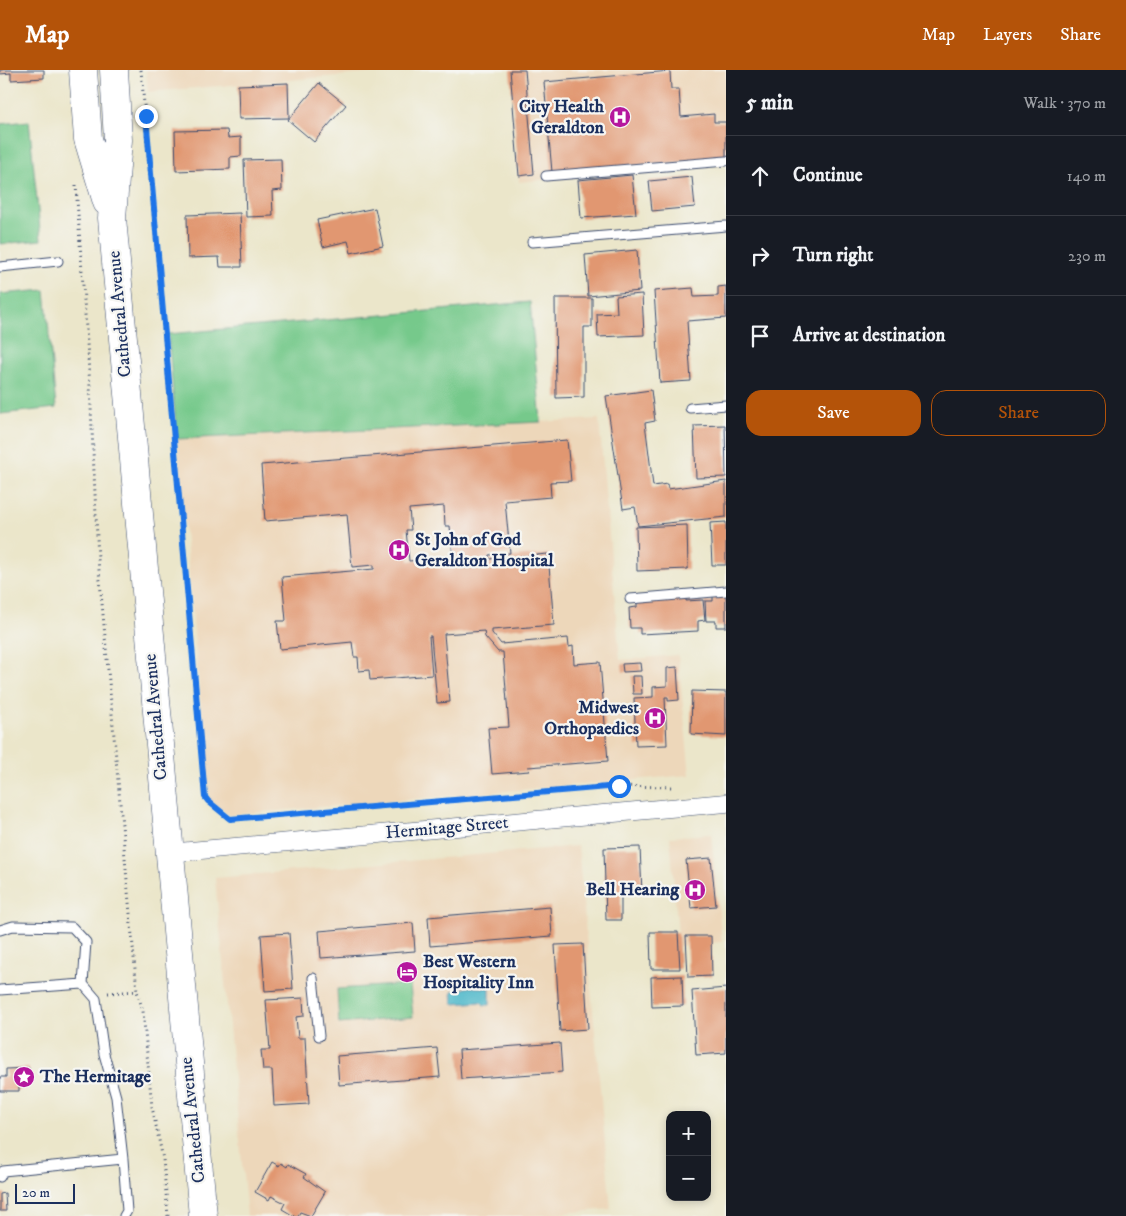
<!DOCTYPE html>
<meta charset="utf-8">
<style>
:root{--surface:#171b24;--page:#20242c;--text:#f1f3f6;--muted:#9ea1a6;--line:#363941;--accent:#b45309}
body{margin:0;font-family:"IM FELL DW Pica",serif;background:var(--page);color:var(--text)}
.controls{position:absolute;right:15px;bottom:15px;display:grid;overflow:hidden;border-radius:10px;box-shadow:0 2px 8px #0003}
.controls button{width:45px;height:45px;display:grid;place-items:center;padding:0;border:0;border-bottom:1px solid var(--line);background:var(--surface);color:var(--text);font:25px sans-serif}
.scale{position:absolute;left:15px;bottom:12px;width:60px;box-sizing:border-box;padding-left:5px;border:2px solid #1b2f5e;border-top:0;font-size:14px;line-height:18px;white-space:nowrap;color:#1b2f5e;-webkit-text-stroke:4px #f6f6f2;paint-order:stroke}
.stop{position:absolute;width:15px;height:15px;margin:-11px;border:4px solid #1a73e8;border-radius:50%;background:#fff}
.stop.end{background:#1a73e8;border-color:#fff;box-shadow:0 1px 5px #0008}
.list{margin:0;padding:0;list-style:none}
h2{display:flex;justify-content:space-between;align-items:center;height:65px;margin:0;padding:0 20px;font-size:21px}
h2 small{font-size:16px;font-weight:400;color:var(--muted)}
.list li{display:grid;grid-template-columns:32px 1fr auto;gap:15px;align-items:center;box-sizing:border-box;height:80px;padding:0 20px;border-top:1px solid var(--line)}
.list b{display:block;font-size:19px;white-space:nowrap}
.list em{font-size:16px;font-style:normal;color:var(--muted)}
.actions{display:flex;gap:10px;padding:15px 20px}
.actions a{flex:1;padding:11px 0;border:1px solid var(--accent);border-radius:15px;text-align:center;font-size:18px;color:var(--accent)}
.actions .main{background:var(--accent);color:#fff}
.icon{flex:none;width:28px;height:28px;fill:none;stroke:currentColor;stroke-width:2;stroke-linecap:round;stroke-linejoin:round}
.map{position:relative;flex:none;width:726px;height:1146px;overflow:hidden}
header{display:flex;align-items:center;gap:30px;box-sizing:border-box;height:70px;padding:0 25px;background:var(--accent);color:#fff}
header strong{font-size:24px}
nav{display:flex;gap:28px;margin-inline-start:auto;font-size:18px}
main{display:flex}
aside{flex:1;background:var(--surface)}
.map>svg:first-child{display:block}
.built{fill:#edd7ba}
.green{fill:#76c98b;stroke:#487c74}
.water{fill:#4cb7c9;stroke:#347394}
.building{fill:#e19771;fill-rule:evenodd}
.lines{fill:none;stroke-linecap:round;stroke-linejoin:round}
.service-casing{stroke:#3a4a6e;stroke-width:11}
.minor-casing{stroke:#3a4a6e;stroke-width:19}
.primary-casing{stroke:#3a4a6e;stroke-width:29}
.path{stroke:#3a4a6e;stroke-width:3;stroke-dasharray:1 4;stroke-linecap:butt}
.service{stroke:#fff;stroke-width:9}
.minor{stroke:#fff;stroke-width:18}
.primary{stroke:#fff;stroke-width:28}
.route{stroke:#1a73e8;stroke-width:6}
.labels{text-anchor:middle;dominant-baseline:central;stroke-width:4.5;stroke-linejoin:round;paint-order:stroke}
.poi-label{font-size:18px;font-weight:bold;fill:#1b2f5e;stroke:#f6f6f2;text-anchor:end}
.street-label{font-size:18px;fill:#1b2f5e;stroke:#f6f6f2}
</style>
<header>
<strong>Map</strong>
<nav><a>Map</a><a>Layers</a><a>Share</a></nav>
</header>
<main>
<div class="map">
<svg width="726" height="1146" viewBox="0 0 726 1146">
<rect width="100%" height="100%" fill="#f6f6f2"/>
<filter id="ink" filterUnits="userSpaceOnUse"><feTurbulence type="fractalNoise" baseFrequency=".02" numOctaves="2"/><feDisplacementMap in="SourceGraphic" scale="10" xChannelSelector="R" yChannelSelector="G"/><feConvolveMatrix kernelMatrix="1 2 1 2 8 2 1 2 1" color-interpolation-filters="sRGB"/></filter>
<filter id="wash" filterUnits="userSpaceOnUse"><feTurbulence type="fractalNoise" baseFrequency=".0096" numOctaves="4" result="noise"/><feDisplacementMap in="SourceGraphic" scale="20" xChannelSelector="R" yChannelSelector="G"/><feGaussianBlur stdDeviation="1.12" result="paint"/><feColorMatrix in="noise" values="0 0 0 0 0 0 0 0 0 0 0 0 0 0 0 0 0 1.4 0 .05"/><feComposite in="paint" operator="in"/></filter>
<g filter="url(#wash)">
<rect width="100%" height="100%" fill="#ebe6ca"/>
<path class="built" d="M146 0H409L148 22Z
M510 0H726V93L519 112Z
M599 349 620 590 678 585 690 705 229 745 209 730 177 369Z
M711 764 722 872 679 876 670 767Z
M578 776 611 1139 529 1146H247L215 808Z"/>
<path class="green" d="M29 51 41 170 0 174V54Z
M45 220 56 338 0 344V224Z
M530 232 541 352 177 369 168 264Z
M410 914 413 947 339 954 337 919Z"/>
<path class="water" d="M470 917 490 918V935H484L481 932 453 934 452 921Z"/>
<g id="blocks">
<path class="building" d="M0 0H44V8L11 10V3L0 4Z
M510 0H525L534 104 519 106Z
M670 1 671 19H679L681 47 714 44V52H726V88L552 102 544 12Z
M288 13 289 48 239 49 238 15Z
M319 13 346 35 314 72 288 50Z
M227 60 228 68 241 67V86L230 87V99L176 101 175 61Z
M281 89 282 120 272 121 273 146 246 147 244 90Z
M632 105 636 144 581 148 578 110Z
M692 107 695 137 652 141 649 111Z
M375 138 383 176 351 183 348 171 323 177 317 150Z
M240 143 242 197H220L219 187 188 188 187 145Z
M637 180 640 221 588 226 585 185Z
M726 216V248L687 251 691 311 660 313 654 221 693 218 694 227 718 226V217Z
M642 224 644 265 598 267 597 244 617 243 616 226Z
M555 228H592V257H584V327L556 328Z
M651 320 655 351 645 353 653 416 667 414 668 419 726 411V447L638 456 635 437 623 439 606 326Z
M725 355 726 407 696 408 694 356Z
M567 370 571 411 550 412 551 427 505 431 510 483 489 485V489L548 484 554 555 492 560V563L501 574 568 568 569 577 573 576 574 594 600 592 608 691 528 697 529 701 492 704 488 658 509 657 503 582H498L492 575 485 567 484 561 444 564 450 632 437 633 431 566H429L432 605 370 610 369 600 359 601 358 587H354L352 572 280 579 277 551H286L282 507 374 499V495L352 497 347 444 265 451 261 395ZM444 436 445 456H450L453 487 409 491 406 460H411L409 439Z
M726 452V495H712L710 453Z
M687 455 688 499 637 501 636 457Z
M726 522V557H716V551H706L705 531H713V523Z
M686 527V531L703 530 705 550 698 551V561L640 564V558H630L629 538 637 537V530Z
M640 593 641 601 623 602 622 594Z
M677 597 679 630 668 631V627H665L667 675 636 676 634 628 653 627V617L667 616V598Z
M632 606H641L642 624H633Z
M692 621 726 622V666L691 664Z
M640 777 642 823H621V850H606L604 778Z
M711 788 716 836 691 838 686 790Z
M550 837 552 866 430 876 428 847Z
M413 853 415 881 321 888 319 861Z
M650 862H678L680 899H651Z
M289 863 293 919 265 921 261 865Z
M686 866H711L712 906 688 907Z
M583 874 588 959 560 961 555 875Z
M682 906 683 936 652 937 651 907Z
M726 918V983L696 985 692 921Z
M303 928 304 946 296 947 298 968H305L309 1034 274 1036 272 1000H263L261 980H270L266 930Z
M560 973 562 1002 461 1009 459 980Z
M437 978 440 1007 339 1015 337 986Z
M29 998 30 1015H19V1021H0V1007H6V999Z
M272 1092 279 1096 281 1093 287 1097 288 1094 306 1104 304 1107 325 1122 311 1146 300 1142 298 1146H294L282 1139 285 1133 271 1126 269 1130 255 1122Z
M5 1123 6 1141H0V1124Z"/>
</g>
</g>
<g filter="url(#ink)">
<use href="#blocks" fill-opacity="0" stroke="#3a4a6e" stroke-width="1"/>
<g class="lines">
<g class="service-casing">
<path id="service" d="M546 106 726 91
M532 172 726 156
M0 197 58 191
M690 338 726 335
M630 529 726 521
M0 860 13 856 72 857 86 872 83 914 96 929 104 984 116 1027 123 1089
M313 908 319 966
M0 920 83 914
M0 1107 3 1101 123 1089 127 1141 124 1146"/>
</g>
<g class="minor-casing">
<path id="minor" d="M168 783 726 733"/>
</g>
<g class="primary-casing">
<path id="primary" d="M83 0 88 69 107 132
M114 0 118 70 112 148 203 1146"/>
</g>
<path class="path" d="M141 0 205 727 207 731 230 749 611 716 674 717
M76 115 90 316 98 489 137 921 143 941 152 1037 163 1089 168 1146
M108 923 137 921"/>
<use href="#service" class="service"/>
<use href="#minor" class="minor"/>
<use href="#primary" class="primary"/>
</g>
</g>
<g class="lines" filter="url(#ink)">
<path class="route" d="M146 46 205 727 208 731 230 749 619 716"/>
</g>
<defs>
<g id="hospital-disc" transform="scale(1.125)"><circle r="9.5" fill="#b5179e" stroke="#f6f6f2"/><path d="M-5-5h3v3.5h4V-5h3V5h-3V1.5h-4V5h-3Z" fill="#fff"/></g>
<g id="hotel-disc" transform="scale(1.125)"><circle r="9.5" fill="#b5179e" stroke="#f6f6f2"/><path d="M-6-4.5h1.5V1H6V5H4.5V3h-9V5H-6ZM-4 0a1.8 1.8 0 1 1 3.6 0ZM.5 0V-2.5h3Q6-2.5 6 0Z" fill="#fff"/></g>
<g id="sight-disc" transform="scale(1.125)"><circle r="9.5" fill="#b5179e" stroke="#f6f6f2"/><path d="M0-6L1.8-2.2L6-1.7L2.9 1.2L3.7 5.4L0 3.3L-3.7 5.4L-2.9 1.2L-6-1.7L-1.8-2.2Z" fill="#fff"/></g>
</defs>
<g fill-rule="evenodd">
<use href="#hospital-disc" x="620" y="47"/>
<use href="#hospital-disc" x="399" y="480"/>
<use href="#hospital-disc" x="655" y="648"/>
<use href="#hospital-disc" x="695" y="820"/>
<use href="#hotel-disc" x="407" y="902"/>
<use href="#sight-disc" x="24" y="1007"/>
</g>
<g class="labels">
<g class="poi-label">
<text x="604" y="37">City Health<tspan x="604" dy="21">Geraldton</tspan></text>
<text x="415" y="470" text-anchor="start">St John of God<tspan x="415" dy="21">Geraldton Hospital</tspan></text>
<text x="639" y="638">Midwest<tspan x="639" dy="21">Orthopaedics</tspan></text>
<text x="679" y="820">Bell Hearing</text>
<text x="423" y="892" text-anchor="start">Best Western<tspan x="423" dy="21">Hospitality Inn</tspan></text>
<text x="40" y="1007" text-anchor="start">The Hermitage</text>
</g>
<g class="street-label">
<text transform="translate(120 244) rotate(-95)">Cathedral Avenue</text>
<text transform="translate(156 647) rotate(-95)">Cathedral Avenue</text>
<text transform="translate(447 758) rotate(-5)">Hermitage Street</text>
<text transform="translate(193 1050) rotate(-96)">Cathedral Avenue</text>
</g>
</g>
</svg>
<div class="controls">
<button>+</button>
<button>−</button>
</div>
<div class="scale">20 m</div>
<div class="stop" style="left:619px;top:716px"></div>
<div class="stop end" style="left:146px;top:46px"></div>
</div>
<aside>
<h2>5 min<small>Walk · 370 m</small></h2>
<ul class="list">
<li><svg class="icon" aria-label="ahead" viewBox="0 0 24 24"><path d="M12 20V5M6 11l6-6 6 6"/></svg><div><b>Continue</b></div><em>140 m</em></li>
<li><svg class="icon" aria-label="right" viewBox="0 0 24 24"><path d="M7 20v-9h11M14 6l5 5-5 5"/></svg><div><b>Turn right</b></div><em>230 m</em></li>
<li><svg class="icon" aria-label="arrive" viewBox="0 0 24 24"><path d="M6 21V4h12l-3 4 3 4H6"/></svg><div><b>Arrive at destination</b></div></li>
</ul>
<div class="actions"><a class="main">Save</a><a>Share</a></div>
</aside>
</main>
